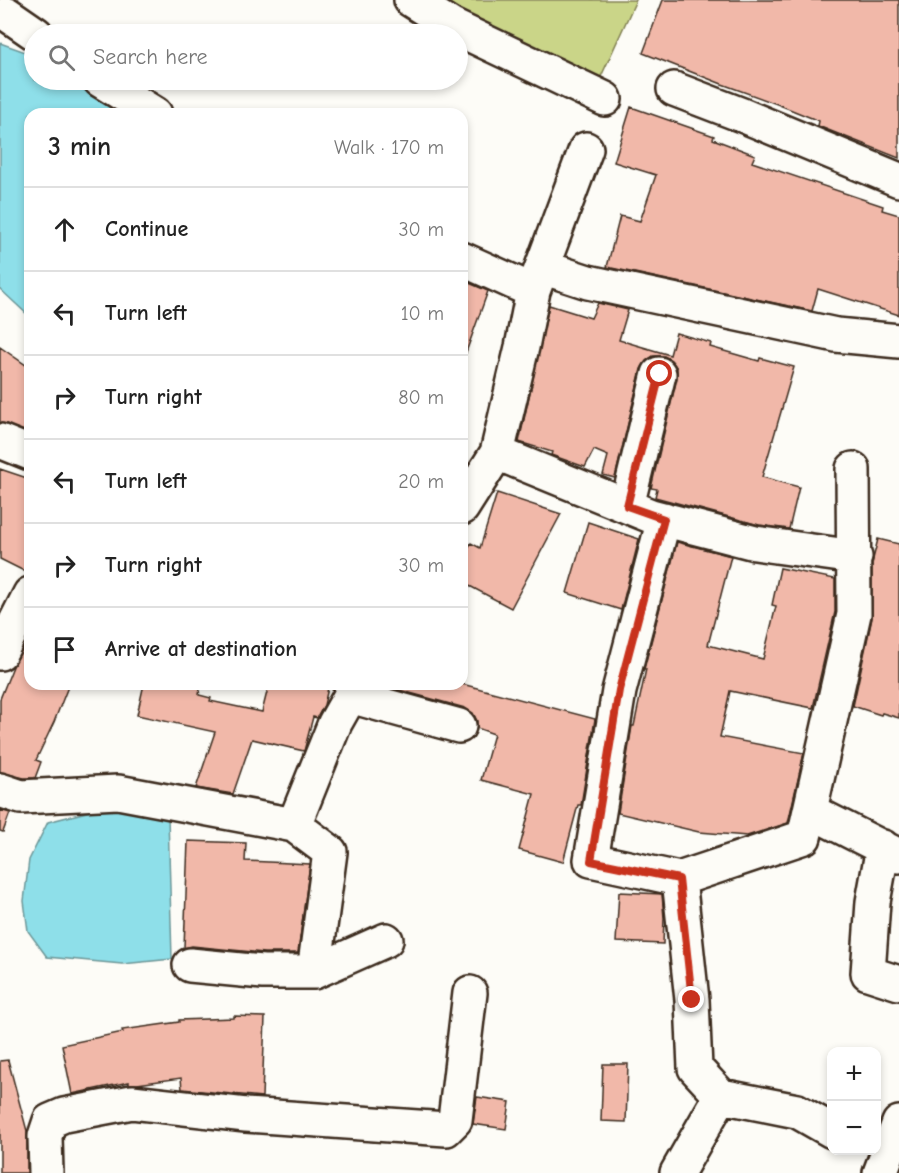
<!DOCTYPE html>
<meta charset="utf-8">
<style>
:root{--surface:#fff;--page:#f6f6f6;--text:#222;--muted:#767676;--line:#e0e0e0}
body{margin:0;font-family:"Comic Neue",sans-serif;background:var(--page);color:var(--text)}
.controls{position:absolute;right:18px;bottom:18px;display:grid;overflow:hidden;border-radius:12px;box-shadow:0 3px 9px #0003}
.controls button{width:54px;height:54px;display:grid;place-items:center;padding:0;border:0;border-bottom:2px solid var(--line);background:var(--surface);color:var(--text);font:30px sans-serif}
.stop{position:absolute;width:18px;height:18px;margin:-14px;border:4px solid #c8321e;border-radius:50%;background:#fff}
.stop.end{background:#c8321e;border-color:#fff;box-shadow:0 2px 6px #0008}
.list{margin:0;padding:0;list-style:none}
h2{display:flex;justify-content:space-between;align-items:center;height:78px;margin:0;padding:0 24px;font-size:26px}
h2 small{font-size:20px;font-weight:400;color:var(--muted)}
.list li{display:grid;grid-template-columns:39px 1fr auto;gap:18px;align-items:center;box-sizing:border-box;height:84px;padding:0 24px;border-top:2px solid var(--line)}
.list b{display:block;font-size:22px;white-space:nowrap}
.list em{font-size:20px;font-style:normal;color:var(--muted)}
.icon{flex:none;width:33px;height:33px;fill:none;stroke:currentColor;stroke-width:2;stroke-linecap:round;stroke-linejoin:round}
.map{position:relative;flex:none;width:899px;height:1173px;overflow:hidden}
.search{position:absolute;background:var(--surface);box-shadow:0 3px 9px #0003;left:24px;top:24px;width:444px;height:66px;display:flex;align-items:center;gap:15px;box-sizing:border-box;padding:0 21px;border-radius:33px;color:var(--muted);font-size:22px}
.panel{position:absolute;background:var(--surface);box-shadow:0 3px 9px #0003;left:24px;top:108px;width:444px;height:582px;border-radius:18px}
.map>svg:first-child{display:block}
.green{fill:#cad588;stroke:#828053;stroke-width:1.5}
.water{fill:#8edfe9;stroke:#6d9798;stroke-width:1.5}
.building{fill:#f1b8a9;stroke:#3b2a1e;stroke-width:1.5}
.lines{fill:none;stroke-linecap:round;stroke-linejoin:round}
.minor-casing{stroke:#3b2a1e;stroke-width:38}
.minor{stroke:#fdfcf7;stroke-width:33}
.route{stroke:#c8321e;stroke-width:8}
</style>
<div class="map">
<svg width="899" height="1173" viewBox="0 0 899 1173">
<rect width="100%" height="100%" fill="#fdfcf7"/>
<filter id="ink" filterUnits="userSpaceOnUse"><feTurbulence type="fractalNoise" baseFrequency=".0167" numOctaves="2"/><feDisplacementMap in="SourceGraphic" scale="12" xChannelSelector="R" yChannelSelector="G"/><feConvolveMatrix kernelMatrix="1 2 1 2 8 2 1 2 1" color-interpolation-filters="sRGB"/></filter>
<g filter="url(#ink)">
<path class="green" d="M441 0H636L599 81 469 28Z"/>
<path class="water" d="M0 43 34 55V80H82L122 104 127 114H30V317L0 289Z
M114 805 168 816 172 959 122 964 47 957 28 931 24 901 29 860 48 822Z"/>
<path class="building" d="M663 0H899V158L818 126 819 121 777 104 722 84 643 53Z
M631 107 714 136 713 139 755 155 752 162 883 206 882 210 899 215V315L818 289 812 311 607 267 620 216 640 221 656 175 614 162Z
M462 280 488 291 465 355 462 354Z
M598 303 628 310 619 340 670 355 676 333 711 343 710 347 759 361 760 358 794 367 762 477 799 487 789 529 759 525 655 497 657 489 651 488 677 378V368L671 360 664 356H653L646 361 641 369 615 478 603 475 608 456 594 450 585 467 551 455 552 452 519 442 549 305 591 318Z
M0 347 30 368V433L0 423Z
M0 469 30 479V574L0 559Z
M497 493 561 514 511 608 462 582V559L471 543 480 548Z
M588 522 639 539 621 610 567 593Z
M878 539 899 544V718L882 713 881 715 853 706 872 618V563Z
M677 542 731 556 708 645 763 659 776 606 772 605 780 568 835 579V612L813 708 730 691 720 737 804 753 788 823 747 836 699 832 618 813 632 726H634L646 669H644Z
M30 635V684H69L54 722 36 760 41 762 35 778H24L0 772V699L14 664Z
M144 684H201L199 695 211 698 210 701 262 712 269 684H329L324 705 317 718 313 717 304 751 252 739 233 794 196 788 215 732 137 715Z
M377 684H462L595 719 581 805H578L563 862 519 850 534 794 481 780 494 734 477 728V721L473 713 465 708Z
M0 810 10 813 3 832 0 831Z
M188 841 246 843 245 861 310 864 298 953H264L192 946 184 948Z
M619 892 662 894 664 918 663 944 616 942Z
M234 1016 265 1017 262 1097 182 1089 181 1078 137 1084H129V1082L72 1094 62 1045 123 1032 122 1030 179 1022V1020L234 1018Z
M8 1060 27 1131V1173H0V1061Z
M603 1064H628L626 1122 601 1121Z
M477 1097 510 1102 506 1129 473 1124Z"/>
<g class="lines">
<g class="minor-casing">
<path id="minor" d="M411 0 452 26 605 99
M7 14 36 34
M100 80 155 114
M674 89 742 115 899 180
M586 149 533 291 522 347 497 453 651 516 755 543 855 557
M462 259 533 291
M542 267 588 282 836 335 899 341
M0 441 30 453
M627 506 659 374
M462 508 497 453
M664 519 619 691 591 860 679 879 804 837 854 614 853 469
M0 653 30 594
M350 696 459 726
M0 790 21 797 118 792 294 825 335 723 357 684
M810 811 899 856
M294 825 330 852 314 972
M883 847 873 902 868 973 899 983
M679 879 692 1000 695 1068 721 1096 797 1111 832 1131
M190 965 263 972H314L386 940
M46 1173 45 1136 50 1121 64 1115 132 1102 246 1115 446 1129 455 1120 470 993
M677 1173 721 1096
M880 1173 899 1123"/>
</g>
<use href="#minor" class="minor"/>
</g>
</g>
<g class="lines" filter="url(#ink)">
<path class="route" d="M660 374 627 506 664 519 619 690 591 861 679 879 692 1000"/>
</g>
</svg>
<div class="controls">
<button>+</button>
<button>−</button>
</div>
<div class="stop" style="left:660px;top:374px"></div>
<div class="stop end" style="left:692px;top:1000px"></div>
<div class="search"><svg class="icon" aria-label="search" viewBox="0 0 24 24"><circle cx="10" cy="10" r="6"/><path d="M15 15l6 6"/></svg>Search here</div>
<section class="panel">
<h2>3 min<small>Walk · 170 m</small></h2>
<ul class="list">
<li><svg class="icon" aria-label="ahead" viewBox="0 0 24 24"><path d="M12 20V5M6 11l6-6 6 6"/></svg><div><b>Continue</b></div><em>30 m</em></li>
<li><svg class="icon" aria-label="left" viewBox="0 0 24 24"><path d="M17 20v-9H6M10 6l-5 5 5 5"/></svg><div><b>Turn left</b></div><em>10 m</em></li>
<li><svg class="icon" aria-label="right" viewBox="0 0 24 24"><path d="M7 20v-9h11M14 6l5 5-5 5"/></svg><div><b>Turn right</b></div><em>80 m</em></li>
<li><svg class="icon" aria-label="left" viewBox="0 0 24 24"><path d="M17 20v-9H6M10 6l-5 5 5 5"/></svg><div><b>Turn left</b></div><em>20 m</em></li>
<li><svg class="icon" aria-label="right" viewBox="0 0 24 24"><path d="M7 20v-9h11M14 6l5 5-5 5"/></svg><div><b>Turn right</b></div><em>30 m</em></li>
<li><svg class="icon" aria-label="arrive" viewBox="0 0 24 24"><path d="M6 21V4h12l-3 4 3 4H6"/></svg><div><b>Arrive at destination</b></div></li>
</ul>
</section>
</div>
